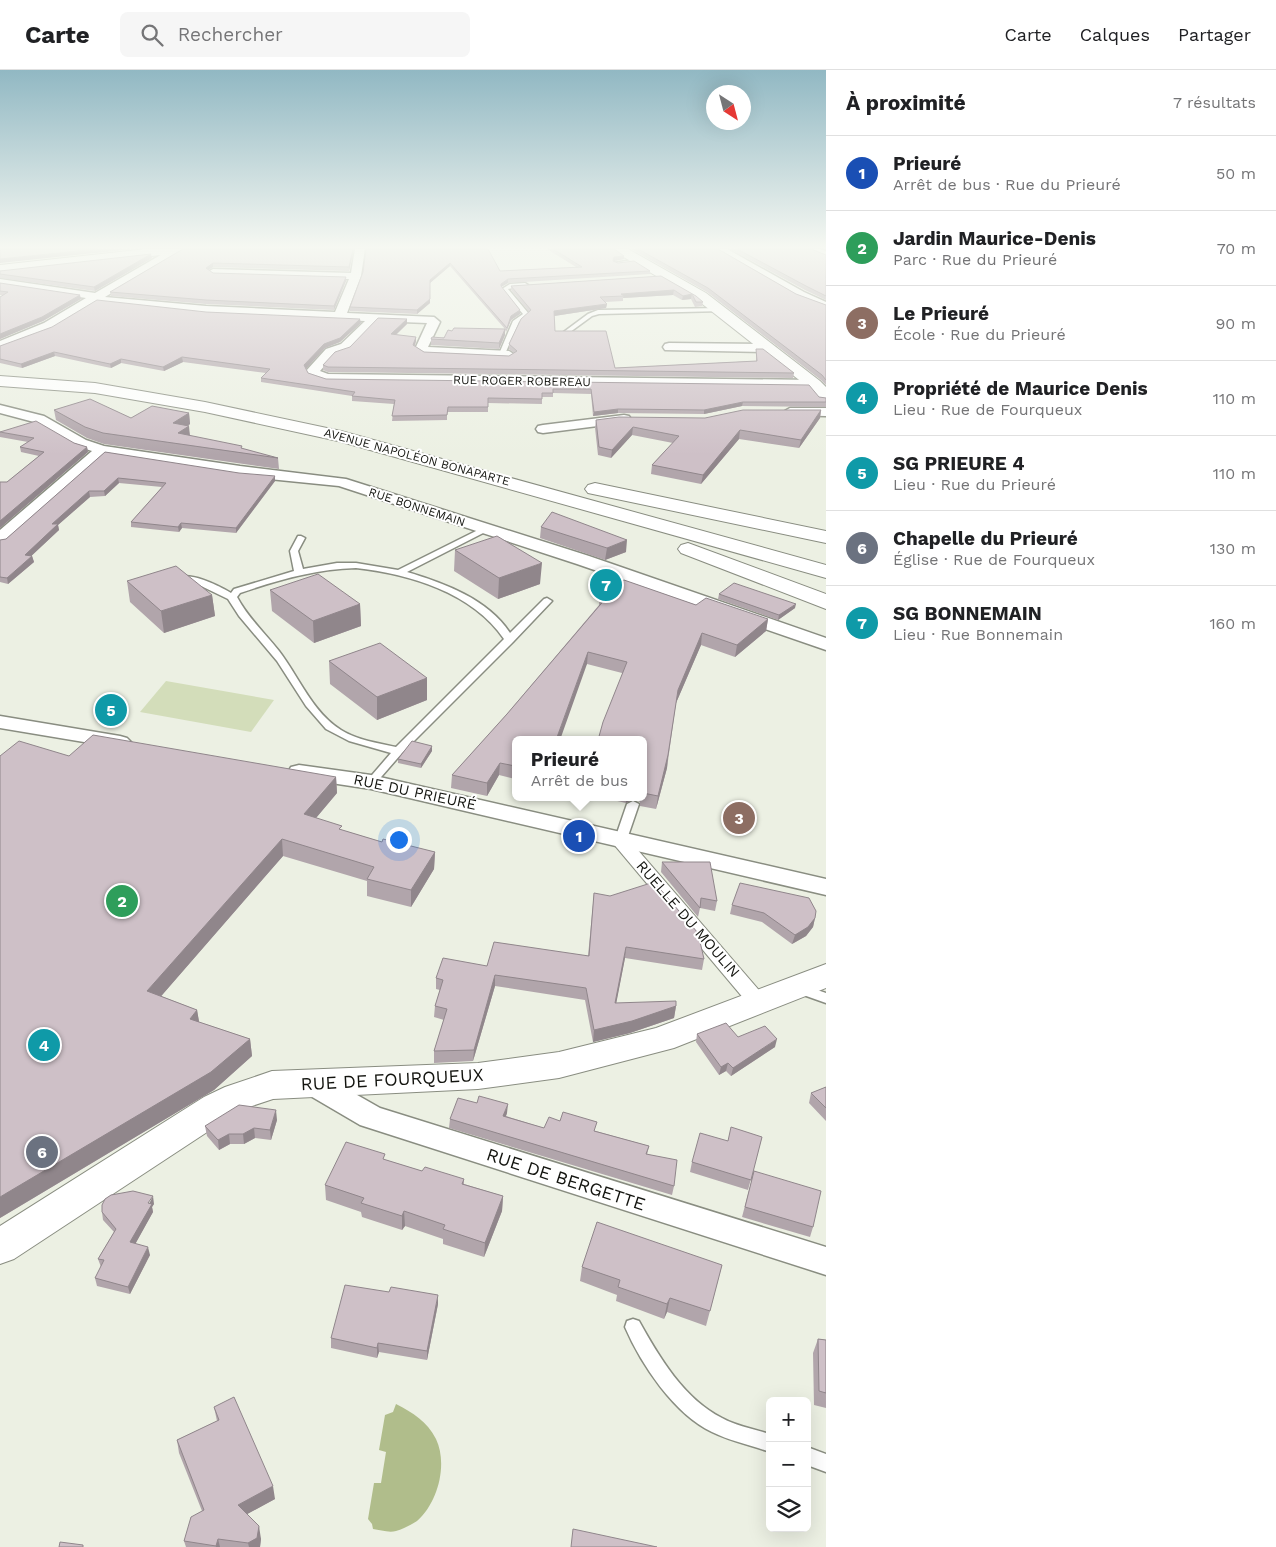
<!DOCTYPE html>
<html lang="fr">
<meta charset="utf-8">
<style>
:root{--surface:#fff;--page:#f6f6f6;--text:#202124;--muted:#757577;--line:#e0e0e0;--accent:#0b8043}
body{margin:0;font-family:"Work Sans",sans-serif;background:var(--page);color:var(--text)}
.controls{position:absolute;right:15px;bottom:15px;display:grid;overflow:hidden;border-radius:8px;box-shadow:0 5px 20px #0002}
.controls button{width:45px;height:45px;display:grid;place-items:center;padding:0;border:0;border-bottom:1px solid var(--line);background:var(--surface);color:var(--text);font:25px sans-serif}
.compass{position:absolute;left:706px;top:15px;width:45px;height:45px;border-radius:50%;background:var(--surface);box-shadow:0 5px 20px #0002;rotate:144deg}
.you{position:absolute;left:398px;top:769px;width:18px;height:18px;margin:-12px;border:4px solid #fff;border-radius:50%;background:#1a73e8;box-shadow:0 0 0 8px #1a73e833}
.badge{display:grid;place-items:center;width:32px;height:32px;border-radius:50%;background:var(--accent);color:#fff;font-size:16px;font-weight:700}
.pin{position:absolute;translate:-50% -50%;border:2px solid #fff;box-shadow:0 1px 5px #0006}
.popup{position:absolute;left:512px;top:666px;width:135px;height:65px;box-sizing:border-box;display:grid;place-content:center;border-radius:8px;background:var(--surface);filter:drop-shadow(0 1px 4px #0005);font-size:16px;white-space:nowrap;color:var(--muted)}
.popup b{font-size:19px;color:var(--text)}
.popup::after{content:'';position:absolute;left:50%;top:100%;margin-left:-10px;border:10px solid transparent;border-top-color:var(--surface)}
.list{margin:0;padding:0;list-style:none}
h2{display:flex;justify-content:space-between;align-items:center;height:65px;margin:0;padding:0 20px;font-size:21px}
h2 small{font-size:16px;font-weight:400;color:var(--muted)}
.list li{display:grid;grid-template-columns:32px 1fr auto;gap:15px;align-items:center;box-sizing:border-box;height:75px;padding:0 20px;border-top:1px solid var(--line)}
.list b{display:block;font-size:19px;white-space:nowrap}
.list p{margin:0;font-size:16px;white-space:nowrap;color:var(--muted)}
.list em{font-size:16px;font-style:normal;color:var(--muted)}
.icon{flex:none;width:28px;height:28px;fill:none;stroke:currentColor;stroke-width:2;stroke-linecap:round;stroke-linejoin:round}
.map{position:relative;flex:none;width:826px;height:1477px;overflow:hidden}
header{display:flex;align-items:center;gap:30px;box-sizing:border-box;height:70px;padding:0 25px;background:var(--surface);border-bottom:1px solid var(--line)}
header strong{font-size:24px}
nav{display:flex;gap:28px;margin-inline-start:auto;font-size:18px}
.search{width:350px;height:45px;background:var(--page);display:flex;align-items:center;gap:12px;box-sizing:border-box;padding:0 18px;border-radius:8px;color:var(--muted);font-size:19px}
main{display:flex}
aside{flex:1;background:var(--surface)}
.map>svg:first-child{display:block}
.green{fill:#d3ddba}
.water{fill:#b0bd8b}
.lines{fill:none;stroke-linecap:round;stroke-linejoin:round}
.service-casing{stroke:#898d81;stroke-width:3}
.pedestrian-casing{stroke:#898d81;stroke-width:2}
.minor-casing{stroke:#898d81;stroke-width:3}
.secondary-casing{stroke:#898d81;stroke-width:2}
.primary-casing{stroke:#898d81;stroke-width:2}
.service{fill:#fff;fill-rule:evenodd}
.pedestrian{fill:#fff;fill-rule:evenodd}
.minor{fill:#fff;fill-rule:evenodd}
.secondary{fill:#fff;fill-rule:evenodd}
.primary{fill:#fff;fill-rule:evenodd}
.wall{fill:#b1a5ab}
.shaded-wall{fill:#90868b}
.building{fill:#cec0c7;stroke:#90868b}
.labels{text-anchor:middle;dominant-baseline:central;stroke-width:4;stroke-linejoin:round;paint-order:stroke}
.far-street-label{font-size:12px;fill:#12130e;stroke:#fff}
.street-label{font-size:15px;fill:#12130e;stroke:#fff}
.near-street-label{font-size:18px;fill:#12130e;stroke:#fff}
</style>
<header>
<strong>Carte</strong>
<div class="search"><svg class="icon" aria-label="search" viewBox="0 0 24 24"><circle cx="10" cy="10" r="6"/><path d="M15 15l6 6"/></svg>Rechercher</div>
<nav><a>Carte</a><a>Calques</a><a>Partager</a></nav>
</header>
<main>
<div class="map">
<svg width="826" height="1477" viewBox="0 0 826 1477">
<rect width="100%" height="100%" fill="#ecf0e3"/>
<path class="green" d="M166 611 274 630 251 662 140 642Z"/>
<path class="water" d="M396 1334C413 1343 427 1351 436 1369 448 1394 438 1433 417 1451 411 1455 403 1459 396 1461 389 1463 380 1460 373 1459L372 1454 368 1449 374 1413H381L386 1382 379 1380 385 1345 393 1342Z"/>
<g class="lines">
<g class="service-casing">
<path id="service" d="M639 189 641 192 617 195 614 193Z
M510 214 525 213 528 215 508 219 529 244 519 252 505 284 502 286 499 284 513 251 523 244 502 219Z
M721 238 723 239V241L599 244 592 246 566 265 561 264 588 244 598 240Z
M484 457 491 459 407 502C444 513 488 529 510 563L544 529 547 528 552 531 513 572 402 683 375 714 371 715 366 712 391 683 349 671 326 659 306 636 277 591 239 546 228 529 197 514 177 511 176 509C188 500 219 516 231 523L234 519 294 501 290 481 298 466H301L305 468 298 481 303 499 337 493H356L398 500ZM356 498C409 504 472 522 504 569L396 677C377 673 357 670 341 660 313 643 299 607 279 581 265 563 248 548 237 527L240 523C278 510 316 499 356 498Z
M633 731 639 734 627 769 625 772H617L615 769 627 734Z
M800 914 826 923V933L795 922 793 919 795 916Z
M633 1249 639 1251C659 1287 684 1329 722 1348 736 1356 754 1359 770 1364V1382C750 1375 730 1371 712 1362 674 1344 641 1294 625 1257L627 1251Z
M807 1377 826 1384V1402L807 1395Z"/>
</g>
<g class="pedestrian-casing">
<path id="pedestrian" d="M618 762 624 764 764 926 767 931 764 936 757 939 750 936 612 772 609 768 612 764Z"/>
</g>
<g class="minor-casing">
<path id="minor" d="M171 179H183L105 227 206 236 335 242 349 209 213 205 208 202 213 199 351 203 355 179H365L361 206 347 243 434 247 440 252 428 277 509 281 515 285 509 289 424 285 415 279 427 253 377 251 349 280 334 285 320 301 328 304 814 310 821 314 814 318 326 312 309 306 306 301 326 279 341 274 365 251 206 244 97 232 52 259 0 279V271L44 253 86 228 0 215V209L95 223Z
M715 179H727L804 222 826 232V239L796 226Z
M807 179H820L826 181V188Z
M669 273 770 274 776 278 770 282 665 280 663 277 665 274Z
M0 335 44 346 86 370 104 376 240 396 346 409 589 486 826 568V580L577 494 339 416 240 406 105 385 6 473 0 474V460L92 381 76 376 34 352 0 343Z
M790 338H826V346L785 345 783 342Z
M624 345 629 346 631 349 629 352 543 363 538 362 536 359 538 356 543 355Z
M0 646 120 666 127 668 131 672 127 676 120 678 0 658Z
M299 695 371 705 826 809V825L371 719 291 707 288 702 291 697Z
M312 1002 322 1005 380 1038 826 1177V1205L360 1055 302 1021 298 1013 302 1005Z"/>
</g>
<g class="secondary-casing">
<path id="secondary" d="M147 179H185L179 183 0 203V195Z
M826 894V918L674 978 559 1008 478 1019 273 1029 249 1037 230 1047 14 1189 0 1194V1156L204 1027 225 1017 272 1001 478 993 559 982 656 958Z"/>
</g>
<g class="primary-casing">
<path id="primary" d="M613 179H628L706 223 820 311 826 317V331L820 330 808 317 696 229 615 182Z
M0 306 95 313 205 332 341 361 826 495V508L338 371 205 342 95 323 0 316Z
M595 413 826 461V473L588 423 585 419 588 415Z
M688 473 826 524V539L681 483 678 479 681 475Z"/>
</g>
<use href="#service" class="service"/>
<use href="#pedestrian" class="pedestrian"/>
<use href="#minor" class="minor"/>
<use href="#secondary" class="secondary"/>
<use href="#primary" class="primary"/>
</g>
<path class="wall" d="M183 179H354L349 201 213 197 209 200 213 203 346 211 334 240 206 234 111 226 110 222Z
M366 179 500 201 576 197 547 179H614L624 186V189L614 191 618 193 650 201V204L508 213 501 217 520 240V244L511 250 506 262 505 260V265L499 279 431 275V269L505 259 450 196 430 213V233L417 244 350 241V237L363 202Z
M631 179H718L796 224 826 235V315L821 310 707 222Z
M730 179H811L826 185V230L805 220Z
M152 188 95 221 0 208V201Z
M661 206 703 232 702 236 695 237 691 229 682 230 673 225 623 228V231L605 232 607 234 606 238 554 246 555 261 615 298 756 291V279L794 303 793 308 328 302 323 300V295L350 277 407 254 396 265 416 267V271L415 276 424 282 509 286 514 283 509 279V274L529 242 511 220V216Z
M0 213 81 229 43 251 0 269V227L3 225H0Z
M206 242 361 253 340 272 325 278 306 298 308 303 326 309 819 327 826 328V337L742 336 704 344 618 343 593 346 591 324 553 323V327H542V334L488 333V342H447V350L392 351 394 334 352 331V326L261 312V308L266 303 183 292 164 301 121 293 111 298 55 286 22 298 0 293V276Z
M54 340 131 348 189 343 190 354 188 356 190 366 278 388 279 399 104 374 87 368 56 350Z
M821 340 820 348 799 378 739 369 701 414 651 404 652 395 673 373 632 365 611 388 598 385 595 358 596 350 705 348Z
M0 362 74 373 87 377 88 382 0 458V412H7L39 386 21 382 20 377 28 372 0 367Z
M105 382 275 411 236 463 182 458 179 462 131 457V452L162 417 119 413 105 426 90 427 58 455 59 460 31 486H32L34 492 8 514 0 512V470L6 469Z
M541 457 626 482 605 490 540 468Z
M455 480 540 514 498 529 454 501Z
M127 511 212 525 215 546 164 563 130 532Z
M270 520 360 534 361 556 314 573 272 541Z
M719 524 795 538 778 550 718 529Z
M600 526 696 535 768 549 766 561 735 587 701 575 676 633 667 698 656 739 640 736V732L634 729 626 733 600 727H643V670L622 603 587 594 515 670V709L499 705 487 726 451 718 452 705 507 644 599 535Z
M329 591 427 608V630L377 650 330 614Z
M432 681 421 698 398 693V689Z
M69 686 336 707 337 723 316 748 342 760 382 772 435 782 434 799 411 837 367 826V811L283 786 161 926 197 940 199 952 250 969 252 986 214 1020 0 1148Z
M662 792 717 831 715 841 700 838 698 847 661 802Z
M594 823 704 889 702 900 625 888 616 933 676 936 674 948 630 963 593 972 585 930 495 916 473 991 434 993V981L444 950 434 947 435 936 440 920 436 919V908L487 896 588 886Z
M732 835 815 848 813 857 806 866 792 874 762 852 730 844Z
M697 964 738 967 775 977 731 1006 726 1001 719 1005 696 972Z
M826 1017V1051L809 1033 811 1023Z
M477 1033 507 1043 506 1046 544 1058 560 1051 649 1076 647 1085 674 1116 672 1125 449 1058 450 1049Z
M277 1050 271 1070 255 1068 244 1074H230L219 1080 207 1066 205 1056Z
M762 1067 748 1120 690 1102 692 1092 728 1071Z
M386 1090 422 1101 464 1109V1114L503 1126 502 1141 484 1187 443 1174V1169L405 1156 402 1160 362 1147 361 1142 326 1130 325 1115Z
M754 1101 813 1157 810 1167 742 1147Z
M154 1134 152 1137 153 1142 135 1174 150 1185 130 1224 97 1216 95 1208 101 1197 98 1189 114 1162 103 1150 102 1142Z
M722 1195 706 1256 667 1242 664 1249 616 1231 617 1225 580 1211 582 1197Z
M438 1234 427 1290 379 1282 377 1288 331 1278V1268Z
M818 1269 826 1270V1338L814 1335 813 1283Z
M214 1337 275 1429 247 1444 261 1469 260 1477H186L184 1471 202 1441 179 1383 177 1370 217 1351Z"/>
<path class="shaded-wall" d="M98 179H132L0 193V189Z
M353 179H354L349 201V197Z
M151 184 152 188 95 221 94 217Z
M624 186V189L614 191 613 195 614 187Z
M213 193V197L206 201V198Z
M450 193V196L430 213V210Z
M346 207V211L334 240V236Z
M508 209V213L501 217V214Z
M674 220 673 225 623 228 624 226 621 224Z
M692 224 691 229 682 230 683 226Z
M80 225 81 229 43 251 0 269V264Z
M430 229V233L417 244V240Z
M607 234 606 238 554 246V241Z
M520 240V244L511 250 506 262 507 258 511 246Z
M360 249 361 253 340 272 325 278 305 300 304 295 324 274Z
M407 249V254L391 269V264Z
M505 259V265L499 279V273Z
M416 267V271L413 280V275Z
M54 282 55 286 22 298 21 294Z
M182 287 183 292 164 301 163 297Z
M121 289V293L111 298 110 294Z
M743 332 742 336 704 344V340Z
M618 339V343L593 346 594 342Z
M821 340 820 348 799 378 801 370Z
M189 343 190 354 175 363 173 353Z
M189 356 190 367 178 363Z
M633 357 632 365 611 388 612 380Z
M740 360 739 369 701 414 703 405Z
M87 377 88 382 0 458V451Z
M275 406V411L236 463V458Z
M118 408 119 413 105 426 104 421Z
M89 421 90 427 58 455 59 460 26 491 25 485 52 454Z
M181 453 182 458 179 462 178 457Z
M627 470 626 482 605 490 607 478Z
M32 486 34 492 8 514 7 508Z
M542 493 540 514 498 529 499 508Z
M212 525 215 546 164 563 161 541Z
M360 534 361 556 314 573 313 551Z
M796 534 795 538 778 550 779 545Z
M768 549 766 561 735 587 737 575Z
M702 563 701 575 676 633 678 620Z
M588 582 587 594 560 670H556Z
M427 608V630L377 650V627Z
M432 676V681L421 698V694Z
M668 685 667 698 656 739 658 726Z
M500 693 499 705 487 726V713Z
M336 707 337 723 305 761 304 744Z
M626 727H634V729L626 733Z
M282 769 283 786 150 939 147 921Z
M435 782 434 799 411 837V820Z
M815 848 813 857 806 866 792 874 795 865Z
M626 877 625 888 614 945 615 933Z
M495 905V916L473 991 474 980Z
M676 936 674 948 630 963 593 972 594 960Z
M197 940 200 957 190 949Z
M250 969 252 986 214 1020 0 1148V1127Z
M777 969 775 977 731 1006 733 998Z
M728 993 726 1001 719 1005 721 997Z
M508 1034 507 1043 503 1054V1046Z
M276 1040 277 1050 271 1070 270 1060Z
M254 1058 255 1068 244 1074 243 1064Z
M229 1064 230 1074 219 1080 218 1070Z
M153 1126 154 1134 152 1137 153 1142 132 1180 130 1172Z
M503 1126 502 1141 484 1187 485 1173Z
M404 1141 405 1156 402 1160V1146Z
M148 1177 150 1185 130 1224 128 1217Z
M438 1225V1234L427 1290V1281Z
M670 1228 667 1242 664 1249 667 1234Z
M378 1273 379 1282 377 1288V1278Z
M273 1416 275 1429 240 1448 238 1435Z
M259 1456 261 1469 260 1477H249L248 1473Z
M218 1469 220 1477H216V1476Z"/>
<path class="building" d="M0 179H98L0 189Z
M183 179H353L349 197 213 193 206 198 213 203 346 207 334 236 206 230 110 222Z
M366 179H488L500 201 582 197 553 179H614L624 186 614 187 613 191 618 193 634 191 650 201 508 209 501 214V216L520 240 511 246 507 258 450 193 430 210V229L417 240 350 237 363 202Z
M638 179H718L796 224 826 235V310L822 305 708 218Z
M737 179H811L826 185V226L806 216Z
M151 184 94 217 0 204V201Z
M661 206 696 226 703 232H696L692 224 683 226 674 220 621 224 624 226 600 227 607 234 554 241 555 261H606L615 298 757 291 756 279H763L794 303 328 297 323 295 335 282 350 277 378 248 407 249 391 264 416 267 413 275 424 282 509 286 517 281 509 274 521 249 531 240 511 216Z
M0 213 80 225 42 247 0 264V227L8 222 0 221Z
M97 230 206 242 360 249 340 268 324 274 304 295 308 303 326 309 809 315 819 327 826 328V332H743L704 340 618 339 594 342 591 319H553V323H542V329L488 328V337H448L447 345 392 346 395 330 352 326 355 322 261 308 270 299 182 287 163 297 121 289 110 294 54 282 21 294 0 289V276L52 257Z
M454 258 505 259 499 273 431 269 432 267 444 268 448 260 452 261Z
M90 329 131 348 152 336 189 343 173 353 189 356 178 363 242 376 241 378 278 388 103 363 85 357 54 340Z
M743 340H821L801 370 740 360 703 405 652 395 679 366 633 357 612 380 599 377 596 350 619 347 705 348Z
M36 351 74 373 87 377 0 451V412H7L44 382 20 377 34 368 0 362Z
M105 382 239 403 275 406 236 458 181 453 178 457 131 452 166 413 118 408 104 421H89L52 454H58L25 485 32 486 7 508 0 507V470L6 469Z
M552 442 627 470 607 478 541 457Z
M497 466 542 493 499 508 455 480Z
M176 496 212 525 161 541 127 511Z
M318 504 360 534 313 551 270 520Z
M624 510 696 535 706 528 768 549 737 575 702 563 678 620 668 685 658 726 643 723V670H598L603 652 627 592 588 582 556 670H515V696L500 693 487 713 452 705 507 644 606 528 600 526Z
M734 513 796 534 779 545 719 524Z
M380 573 427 608 377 627 329 591Z
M93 665 336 707 304 744 342 756 339 759 382 772 383 769 435 782 411 820 367 809 374 797 282 769 147 921 197 940 190 949 250 969 211 1002 0 1127V686L19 671 69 686Z
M412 671 432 676 421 694 398 689Z
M662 792H710L717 831 701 828 700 838Z
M654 812 698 863 704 889 626 877 615 933 676 931V936L632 951 594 960 586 918 495 905 474 980 434 981 447 939 435 936 443 910 436 908 443 888 487 896 494 872 589 886 594 823 610 826Z
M740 813 809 828 816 841 815 848 808 857 795 865 764 843 732 835Z
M726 953 738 967 765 956 777 969 733 998 728 993 721 997 697 964Z
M826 1017V1038L811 1023Z
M479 1026 508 1034 503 1046 544 1058 549 1047 560 1051 563 1042 597 1052 594 1061 649 1076 646 1084 677 1090 674 1116 450 1049 458 1028 477 1033Z
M239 1035 276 1040 270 1060 254 1058 243 1064H229L218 1070 205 1056Z
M731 1057 762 1067 751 1110 692 1092 700 1063 728 1071Z
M346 1072 385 1084 383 1089 422 1101 425 1097 464 1109 462 1114 503 1126 485 1173 443 1159 445 1155 404 1141 402 1146 361 1133 364 1128 325 1115Z
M754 1101 821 1121 813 1157 745 1137Z
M133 1121 153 1126 148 1133 152 1134 130 1172 148 1177 128 1217 95 1208 104 1190 98 1189 116 1159 102 1142V1135L105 1129 111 1125Z
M597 1152 722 1195 710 1241 670 1228 667 1234 618 1217 620 1210 582 1197Z
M345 1215 389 1222 391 1217 438 1225 427 1281 378 1273 377 1278 331 1268Z
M818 1269 826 1270V1323L819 1321Z
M234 1327 273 1416 238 1435 259 1456 257 1468 248 1473 218 1469 216 1476 184 1471 191 1447 204 1440 177 1370 219 1350 214 1337Z
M573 1459 657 1477H571Z
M60 1472 83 1475V1477H59Z"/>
<linearGradient id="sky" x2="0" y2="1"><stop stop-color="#91b8c3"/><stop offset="0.46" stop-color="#f6f8f2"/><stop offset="1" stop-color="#f6f8f2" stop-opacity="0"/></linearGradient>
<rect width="826" height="385" fill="url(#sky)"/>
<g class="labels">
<g class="far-street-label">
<text transform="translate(522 311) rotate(1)">RUE ROGER ROBEREAU</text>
<text transform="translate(417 387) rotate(15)">AVENUE NAPOLÉON BONAPARTE</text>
<text transform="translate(417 437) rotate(18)">RUE BONNEMAIN</text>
</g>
<g class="street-label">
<text transform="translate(415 722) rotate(12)">RUE DU PRIEURÉ</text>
<text transform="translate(688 849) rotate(49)">RUELLE DU MOULIN</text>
</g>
<g class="near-street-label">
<text transform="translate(392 1009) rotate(-3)">RUE DE FOURQUEUX</text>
<text transform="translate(566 1109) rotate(18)">RUE DE BERGETTE</text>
</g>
</g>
</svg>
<div class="controls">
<button>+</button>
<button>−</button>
<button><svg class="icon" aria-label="layers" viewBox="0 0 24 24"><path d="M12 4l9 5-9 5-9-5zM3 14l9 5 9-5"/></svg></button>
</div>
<svg class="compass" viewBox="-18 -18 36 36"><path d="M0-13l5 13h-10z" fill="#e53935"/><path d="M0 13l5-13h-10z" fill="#757577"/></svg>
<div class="you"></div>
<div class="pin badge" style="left:579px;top:766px;background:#1a4fb4">1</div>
<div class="popup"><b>Prieuré</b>Arrêt de bus</div>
<div class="pin badge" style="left:122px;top:831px;background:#2e9e5b">2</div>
<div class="pin badge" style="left:739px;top:748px;background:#8d6e63">3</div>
<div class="pin badge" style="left:44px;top:975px;background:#0f9aa8">4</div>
<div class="pin badge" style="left:111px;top:640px;background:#0f9aa8">5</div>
<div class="pin badge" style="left:42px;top:1082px;background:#6b7280">6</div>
<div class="pin badge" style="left:606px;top:515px;background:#0f9aa8">7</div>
</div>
<aside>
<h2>À proximité<small>7 résultats</small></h2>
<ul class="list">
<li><span class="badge" style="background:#1a4fb4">1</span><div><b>Prieuré</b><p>Arrêt de bus · Rue du Prieuré</p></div><em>50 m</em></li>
<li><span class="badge" style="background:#2e9e5b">2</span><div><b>Jardin Maurice-Denis</b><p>Parc · Rue du Prieuré</p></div><em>70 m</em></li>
<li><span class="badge" style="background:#8d6e63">3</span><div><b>Le Prieuré</b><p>École · Rue du Prieuré</p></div><em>90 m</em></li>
<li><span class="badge" style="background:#0f9aa8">4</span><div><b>Propriété de Maurice Denis</b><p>Lieu · Rue de Fourqueux</p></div><em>110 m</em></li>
<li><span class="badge" style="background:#0f9aa8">5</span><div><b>SG PRIEURE 4</b><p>Lieu · Rue du Prieuré</p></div><em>110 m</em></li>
<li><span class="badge" style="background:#6b7280">6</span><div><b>Chapelle du Prieuré</b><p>Église · Rue de Fourqueux</p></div><em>130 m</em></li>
<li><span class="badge" style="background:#0f9aa8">7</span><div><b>SG BONNEMAIN</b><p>Lieu · Rue Bonnemain</p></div><em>160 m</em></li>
</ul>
</aside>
</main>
